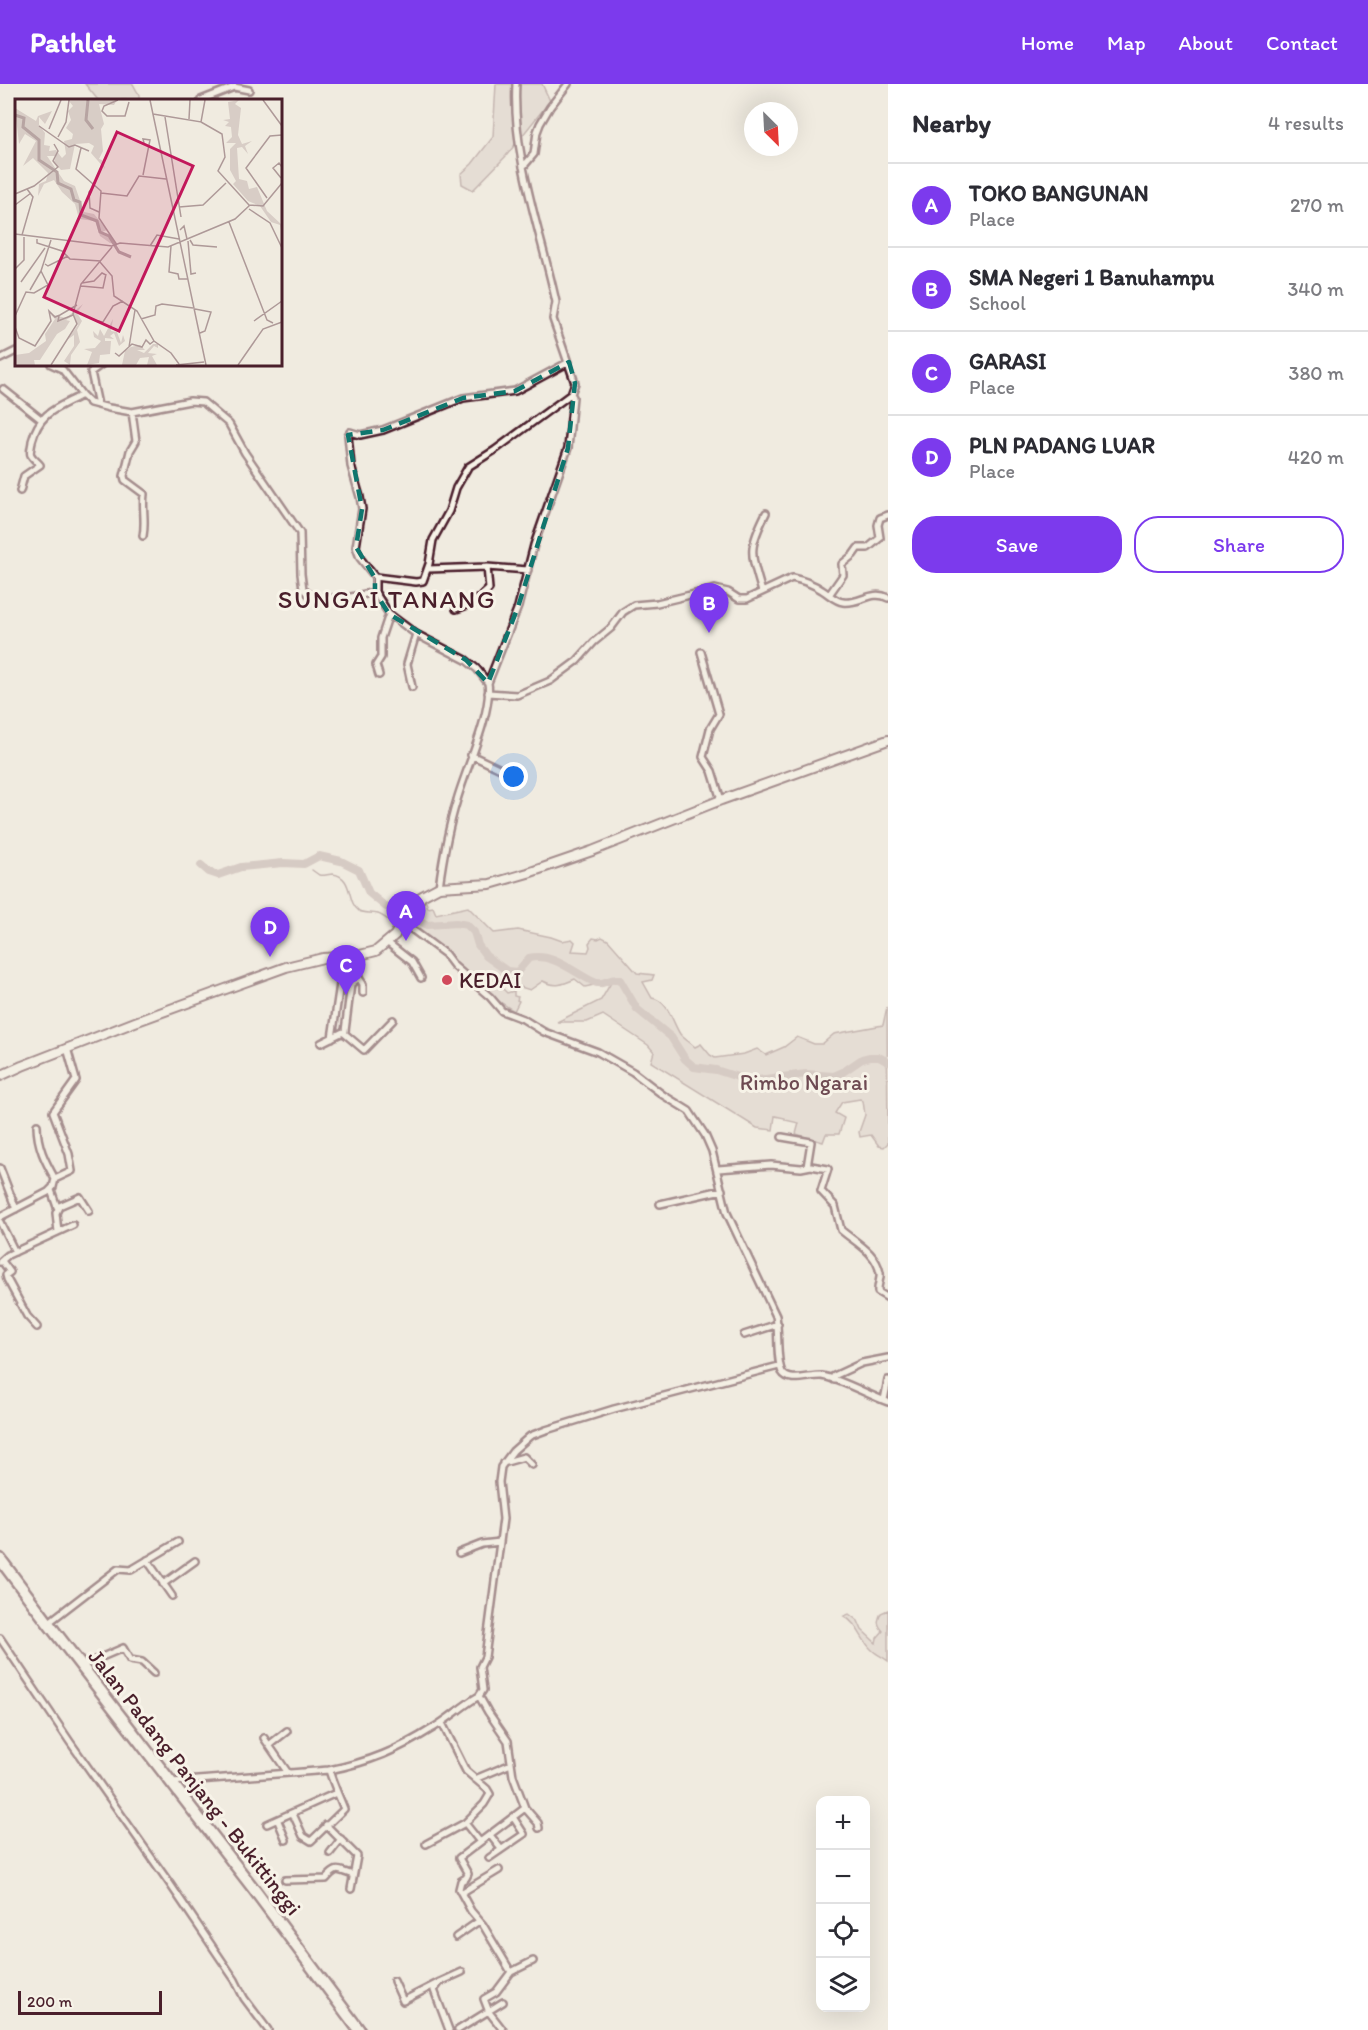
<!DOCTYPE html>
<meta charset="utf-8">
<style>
:root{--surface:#fff;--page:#f7f7f7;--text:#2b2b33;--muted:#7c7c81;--line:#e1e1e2;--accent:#7c3aed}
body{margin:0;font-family:Itim,sans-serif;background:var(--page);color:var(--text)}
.controls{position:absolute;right:18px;bottom:18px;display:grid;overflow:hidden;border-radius:12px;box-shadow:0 6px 24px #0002}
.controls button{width:54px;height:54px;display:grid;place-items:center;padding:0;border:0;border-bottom:2px solid var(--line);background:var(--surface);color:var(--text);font:30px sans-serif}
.compass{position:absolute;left:744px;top:18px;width:54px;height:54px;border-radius:50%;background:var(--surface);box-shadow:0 6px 24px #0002;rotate:156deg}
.scale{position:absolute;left:18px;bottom:15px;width:144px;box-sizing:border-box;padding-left:6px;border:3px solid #4a1f2b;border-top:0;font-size:16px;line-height:21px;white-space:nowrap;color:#4a1f2b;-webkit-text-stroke:4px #f7f3e8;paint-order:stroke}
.you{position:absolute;left:514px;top:693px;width:21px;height:21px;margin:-15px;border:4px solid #fff;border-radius:50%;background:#1a73e8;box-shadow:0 0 0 9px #1a73e833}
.badge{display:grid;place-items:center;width:39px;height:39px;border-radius:50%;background:var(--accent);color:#fff;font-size:20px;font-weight:700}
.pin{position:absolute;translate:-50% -50px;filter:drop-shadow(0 2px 3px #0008)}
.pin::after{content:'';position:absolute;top:32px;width:21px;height:18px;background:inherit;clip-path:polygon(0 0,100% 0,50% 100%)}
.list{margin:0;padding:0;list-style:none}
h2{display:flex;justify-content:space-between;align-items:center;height:78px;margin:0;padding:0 24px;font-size:26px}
h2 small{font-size:20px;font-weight:400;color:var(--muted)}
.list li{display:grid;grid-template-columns:39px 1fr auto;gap:18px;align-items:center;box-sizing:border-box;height:84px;padding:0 24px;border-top:2px solid var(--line)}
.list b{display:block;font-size:22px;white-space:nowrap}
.list p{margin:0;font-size:20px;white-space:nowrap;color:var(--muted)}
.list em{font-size:20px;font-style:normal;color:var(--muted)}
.actions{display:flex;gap:12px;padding:18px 24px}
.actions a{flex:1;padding:14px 0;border:2px solid var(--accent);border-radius:24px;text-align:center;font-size:21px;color:var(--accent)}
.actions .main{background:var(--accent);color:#fff}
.icon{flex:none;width:33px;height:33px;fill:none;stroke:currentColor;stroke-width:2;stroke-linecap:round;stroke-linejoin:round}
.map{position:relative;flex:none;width:888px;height:1946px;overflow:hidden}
header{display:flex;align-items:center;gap:36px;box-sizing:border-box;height:84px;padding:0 30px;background:var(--accent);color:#fff}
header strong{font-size:28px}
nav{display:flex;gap:33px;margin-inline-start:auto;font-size:21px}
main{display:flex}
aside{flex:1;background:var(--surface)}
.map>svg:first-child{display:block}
.green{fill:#d8cdc6;stroke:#917678;stroke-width:1.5}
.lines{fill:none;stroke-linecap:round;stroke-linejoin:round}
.stream{stroke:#8b6f72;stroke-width:1.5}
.river{stroke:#b7a4a2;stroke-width:8}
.street-casing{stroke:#4a1f2b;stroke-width:10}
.secondary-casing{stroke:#4a1f2b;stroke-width:12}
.highway-casing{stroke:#4a1f2b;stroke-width:15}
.street{stroke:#f7f3e8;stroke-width:5}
.secondary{stroke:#f7f3e8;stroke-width:8}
.highway{stroke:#f7f3e8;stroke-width:10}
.marked{fill:none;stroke:#0f766e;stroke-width:4.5;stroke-dasharray:12 8;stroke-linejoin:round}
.poi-dot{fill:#d1495b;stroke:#f7f3e8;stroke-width:2}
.labels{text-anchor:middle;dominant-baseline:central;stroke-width:6;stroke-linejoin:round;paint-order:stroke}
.poi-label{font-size:22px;fill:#4a1f2b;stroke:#f7f3e8;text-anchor:start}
.park-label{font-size:22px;fill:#6e4a52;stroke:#f7f3e8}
.street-label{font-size:22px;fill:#4a1f2b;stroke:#f7f3e8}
.quarter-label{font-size:26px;letter-spacing:1.5px;fill:#4a1f2b;stroke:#f7f3e8}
.inset-river{fill:none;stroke:#b7a4a2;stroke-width:3}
.inset-road{fill:none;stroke:#ae9998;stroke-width:1.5}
.view{fill:#c2185b;fill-opacity:0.15;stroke:#c2185b;stroke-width:3}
.inset-edge{fill:none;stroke:#4a1f2b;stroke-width:3}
</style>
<header>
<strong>Pathlet</strong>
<nav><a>Home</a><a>Map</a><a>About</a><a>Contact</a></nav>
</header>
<main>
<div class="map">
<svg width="888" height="1946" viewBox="0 0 888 1946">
<rect width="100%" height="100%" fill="#f0ebe0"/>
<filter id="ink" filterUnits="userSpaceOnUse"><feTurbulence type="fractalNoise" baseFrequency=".0167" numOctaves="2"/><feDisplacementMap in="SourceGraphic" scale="12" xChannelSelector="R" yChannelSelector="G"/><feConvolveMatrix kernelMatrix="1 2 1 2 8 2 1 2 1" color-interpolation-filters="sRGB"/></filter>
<g filter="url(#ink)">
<path class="green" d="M85 0H133L139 11V16H98Z
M496 0H542L550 17 506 72 473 106 462 100 461 90 472 80 493 53Z
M423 809 428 824 433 823 436 830 468 823 494 849 518 846 551 853 562 857 572 855 575 858 572 867 588 868 590 863 589 859 593 854 598 855 602 853 608 856 637 889 654 891 652 896 643 898 652 914C669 917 672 938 680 950 684 955 691 959 695 963L701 960 710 971 715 974 744 970 757 965 766 971 784 963 797 953 814 960H822L834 950 883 941 887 923 888 1059 884 1063 879 1062 871 1051 860 1053 859 1048 865 1031 863 1017 860 1015 842 1018 835 1029 844 1034 839 1050H826L823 1058 796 1050 799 1039 785 1036V1034L775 1032 773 1046 757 1044 651 978 654 968 648 961 603 931 587 938H557L601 916 612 897 585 903 575 895C564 900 555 904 543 897L530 906 508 899 501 903 507 909 514 907V912L518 913 517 916 519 917 514 927 462 894 443 872 406 842 395 846Z
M888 1526V1577C883 1573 876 1570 872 1566 861 1556 858 1540 844 1532L849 1530 858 1537 862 1546 876 1559 877 1554 883 1547C877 1540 877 1538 881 1529Z"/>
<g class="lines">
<path class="stream" d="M312 786 319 791C324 792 328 790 333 790 354 793 346 818 359 827 365 830 372 828 378 830 384 832 389 837 394 840"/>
<path class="river" d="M201 781 209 788 218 791 241 783 283 779 304 780 319 772 341 777 359 786 369 809 386 823 408 829 427 841 456 839 467 841 474 848 478 861 486 872 507 887 517 888 529 874C553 868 574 889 594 898 603 903 611 892 620 896L637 925 671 953 685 975 694 983 716 986 750 997 806 990 834 992 843 988 862 975 870 973H879L888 978"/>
<g class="street-casing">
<path id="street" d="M201 16 234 3 249 6
M523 83 534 70 537 48 540 40 550 23 568 0
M0 275 16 267
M51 280 62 285 82 311 90 319 109 324 132 328 190 317 203 318 229 340 245 369 300 449 301 490 303 505 311 512 318 515 351 513 375 508 389 530 416 550 466 576 477 585 488 599
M3 305 42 336
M98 321 91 288 102 280
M132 328 136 357 130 367 124 392 125 396 144 410C142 425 146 437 143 452
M20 407 24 392 40 381C38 378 33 375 31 371 29 368 32 361 32 357 40 327 58 324 82 311
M428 485 487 483 528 486
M375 493 416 498 423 497 429 480 433 456 449 427 456 404 468 383 495 366 571 310
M375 508V493L360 474 356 463 362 425 360 413 351 382 348 351 350 348 360 351 383 346 463 314 515 307 569 278
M762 508C751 469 747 467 766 429
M829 511 843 491 842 480 853 471 858 464H868L880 454 878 441 880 434 888 431
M456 525 473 519 489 505 487 483
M701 568 719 630 710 645 703 673 712 687 721 716
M379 591 376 581 381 573V554L389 530
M412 603 407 580 416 550
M488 609 517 611 550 597 577 577 594 558 611 544 623 528 634 521 657 519 715 505 728 508 739 515H747L792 494C802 496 813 500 822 506 829 510 835 517 843 518 859 521 872 505 888 514
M471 671 511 690
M439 803C443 773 448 745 457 716 465 687 493 627 488 599L518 523 534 461 568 364 573 313 571 310 575 299 553 235 556 218C541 148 512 72 516 0
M402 838 445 870 454 882 490 913 502 927 523 935 544 948 598 968 633 988 663 1011 689 1027 705 1051 712 1067 727 1129 776 1232C779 1247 776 1277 782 1288 789 1300 810 1291 822 1292 841 1295 868 1311 888 1318
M388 859 412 878 421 894
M359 894 363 900V909
M344 949 364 966 393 936
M332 954 340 900 352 897
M321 959 345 947 351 900 359 894 356 872
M37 1041C37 1062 45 1077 55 1095
M782 1053 811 1058 807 1083
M0 1084 16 1125
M718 1085 771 1081 801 1084 811 1082 828 1085 821 1107 835 1122 841 1146C856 1159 876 1168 880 1189 881 1195 877 1202 878 1208L888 1214
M51 1106 57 1123 80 1113 89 1127
M660 1120 722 1106
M0 1133 48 1108 53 1103 55 1095 72 1087 69 1070 53 1028 76 996 67 964
M0 1138 15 1168
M58 1148 56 1129 59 1123
M2 1177 10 1188 6 1191 7 1195 27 1232 37 1243
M0 1178 8 1171 73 1141
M744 1251 778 1240
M834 1296V1292L862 1279 888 1274
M884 1316 888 1296
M503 1379 524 1373 532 1381
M459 1469 482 1460 500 1458
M147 1476 172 1512
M163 1500 195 1477
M48 1539 118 1485 131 1486 178 1458
M0 1554 70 1658 170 1800 235 1896 244 1914 268 1946
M81 1582 123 1564 130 1576 142 1578 154 1589
M479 1612 488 1628 508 1657 513 1692 525 1724 538 1739 539 1744
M442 1639 466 1687 487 1705 490 1710 484 1720 465 1739 480 1758 459 1774 468 1790 466 1794 461 1797 459 1805 471 1827 483 1841 511 1888 496 1908 484 1915 489 1928 503 1946
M264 1654 288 1689
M269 1661 287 1647
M475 1695 511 1680
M172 1698 329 1686C370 1678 398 1666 433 1644 450 1634 463 1621 479 1612L483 1606 480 1583 485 1573 503 1435 499 1398 501 1383 513 1367 530 1352 546 1346 614 1325 779 1282
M293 1730 303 1752 311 1757 341 1728 344 1725C339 1712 333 1700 329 1686
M278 1737 286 1756
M267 1740 336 1709
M326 1741 357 1772 351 1805
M490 1751 501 1765
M480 1758 525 1724
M426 1760 465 1739
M330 1769 341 1755
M489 1774 524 1750 513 1733
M285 1796 326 1795C338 1782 337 1786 353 1791
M461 1809 499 1786
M456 1853 479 1837
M511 1888 533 1877
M394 1897 403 1917 440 1898 434 1906 449 1946
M440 1898 462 1888
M458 1946 503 1918"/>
</g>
<g class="secondary-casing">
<path id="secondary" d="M0 992 22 982 135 938 286 883 323 874 356 872 376 867 395 851 402 838 422 812 439 803 490 800 528 789 592 767 721 716 888 656"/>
</g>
<g class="highway-casing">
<path id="highway" d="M0 1475 48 1539 253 1804 359 1946"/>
</g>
<use href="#street" class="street"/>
<use href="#secondary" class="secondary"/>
<use href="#highway" class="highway"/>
</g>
</g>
<path d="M0 0H888V1946H0ZM569 278 575 299 568 364 518 523 488 599 466 576 389 530 375 508V494L356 463 362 425 348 351 383 346 463 314 515 307Z" fill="#f0ebe0" fill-opacity=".55" fill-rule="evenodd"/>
<path class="marked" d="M569 278 575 299 568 364 518 523 488 599 466 576 389 530 375 508V494L356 463 362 425 348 351 383 346 463 314 515 307Z"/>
<circle class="poi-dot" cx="447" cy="896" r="6"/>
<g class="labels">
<g class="poi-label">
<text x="459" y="896">KEDAI</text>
</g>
<g class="park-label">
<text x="804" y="998">Rimbo Ngarai</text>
</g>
<g class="street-label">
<text transform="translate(195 1698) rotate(52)">Jalan Padang Panjang - Bukittinggi</text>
</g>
<g class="quarter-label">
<text x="387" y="515">SUNGAI TANANG</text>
</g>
</g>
<g transform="translate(15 15)">
<rect width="267" height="267" fill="#f0ebe0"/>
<path d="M102 1 99 6 84 5 89 25 86 30 88 52 84 60 87 61 90 70 76 54 79 47 74 44 60 45 55 70 46 71 39 63 41 57H32L49 82 60 87 69 113 79 115 92 131 87 133 101 145 95 144 85 137 80 122 64 120 60 105 47 93 39 81 29 85 23 97 24 85 31 82 33 74 18 59 8 67 21 42 10 35 4 45 0 9 21 22 23 17 37 12 30 25 24 18V26L30 34 29 46 35 47 34 52 41 51 47 59 51 55 49 42 57 40 58 35 51 29 56 21 53 12 58 7 54 2ZM224 1 220 5 226 9 223 36 227 45 237 42 230 47 233 55 227 48 222 49 224 80 232 82 234 90 242 88 252 112 266 125 267 137 265 126 256 123 245 107 233 102 218 85 221 82 215 71V50L221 44H211L217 38 216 28 210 27 214 23 208 21 215 20 213 3ZM68 205 62 214 67 222 62 231 65 243 56 256 55 266 49 262 59 247V236L52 241 63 226 59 216 51 221 55 222 50 230 42 235 25 261H19L20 266H0V256L14 254 31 242 30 235 40 220 35 215 51 219ZM98 220 96 232 102 233 106 244 108 236 110 242 104 247 99 234 95 237 99 240 90 239V242H96L95 255 85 256 84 264 72 266 77 253 69 250 80 249 86 242 79 238 78 232 83 237 85 230 89 237ZM138 245H143V249L139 247 133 254 142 255 137 257 142 266H132L134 258 125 259 121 266H107L110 252 116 248 125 246 130 251H122L129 254Z" fill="#d8cdc6"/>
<path class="inset-river" d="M73 1 71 21 78 30M0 16 9 19 8 28 24 41V61L42 73 43 84 56 90 59 101 65 103 66 116 82 122 85 133 94 137 104 153 116 158"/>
<path class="inset-road" d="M103 1 89 7 87 12 92 17H110L114 3M135 1 191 266M248 1 267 27M138 15 186 23 190 1M150 18 166 118M174 20 175 1M186 23 207 35 210 58 203 72 234 106 248 107 267 84M24 27 54 48 60 46 74 52M34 30 46 1M43 38 51 23 54 1M66 49 61 70 86 92 84 119 102 146M128 76 135 41 128 40 129 44M266 79 258 69 264 64 267 68M79 87 74 93 75 109 84 113M86 94 112 97 124 77 151 80M0 95 19 87 43 68 38 62 43 52 39 45M252 99 231 69 255 37 267 36M0 106 16 94M164 108 188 106 211 84M234 110 255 124 267 149M214 123 252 221 258 224M165 131 169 127 172 140M0 135 97 147 105 144 153 148 220 120 235 106M7 136 18 98 12 90M22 140V144L47 152 55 160 86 162M175 141 178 146 202 148M173 142 176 175 181 174M135 147 142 136 164 140M156 147 154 173 163 175 164 180H173M85 163 97 177 99 197 122 212 139 242 156 254 164 265M30 165 33 167 53 157M0 170 9 161V138M6 183 30 149M67 184 79 182 87 174 91 176M66 187 88 189 91 175M15 191 26 172M180 210 196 213 190 232 185 234M0 217 11 193 19 194 33 186 26 172 36 141M44 217 43 222 58 216M126 220 140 216 141 207 147 205 178 209M83 222 88 223 98 207 108 202M239 222 267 202M0 228 4 239 20 247 36 222 34 212 40 218 45 216 62 206M114 248 120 211M100 254 104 257 117 245 127 248 131 241 135 245 139 242M36 266 62 225 58 215 66 185 97 148M161 266 189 263M223 266 248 230 267 223"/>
<path class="view" d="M102 33 178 67 104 232 29 198Z"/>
<rect width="267" height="267" class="inset-edge"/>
</g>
</svg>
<div class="controls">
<button>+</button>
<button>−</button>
<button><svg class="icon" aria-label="locate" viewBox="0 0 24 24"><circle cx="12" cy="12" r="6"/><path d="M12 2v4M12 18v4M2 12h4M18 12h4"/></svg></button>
<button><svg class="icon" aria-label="layers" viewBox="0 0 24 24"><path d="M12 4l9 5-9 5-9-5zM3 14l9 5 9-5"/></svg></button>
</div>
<svg class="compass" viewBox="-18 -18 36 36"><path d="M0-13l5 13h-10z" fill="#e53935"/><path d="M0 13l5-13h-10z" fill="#7c7c81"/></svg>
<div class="scale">200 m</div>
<div class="you"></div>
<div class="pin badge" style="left:406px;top:857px">A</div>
<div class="pin badge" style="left:709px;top:549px">B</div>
<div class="pin badge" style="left:346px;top:911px">C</div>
<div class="pin badge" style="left:270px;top:873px">D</div>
</div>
<aside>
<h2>Nearby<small>4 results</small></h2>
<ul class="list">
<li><span class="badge">A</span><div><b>TOKO BANGUNAN</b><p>Place</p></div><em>270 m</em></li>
<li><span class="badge">B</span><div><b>SMA Negeri 1 Banuhampu</b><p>School</p></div><em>340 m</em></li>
<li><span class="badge">C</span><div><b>GARASI</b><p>Place</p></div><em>380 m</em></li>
<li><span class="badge">D</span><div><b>PLN PADANG LUAR</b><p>Place</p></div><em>420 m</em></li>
</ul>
<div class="actions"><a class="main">Save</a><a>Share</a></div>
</aside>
</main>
